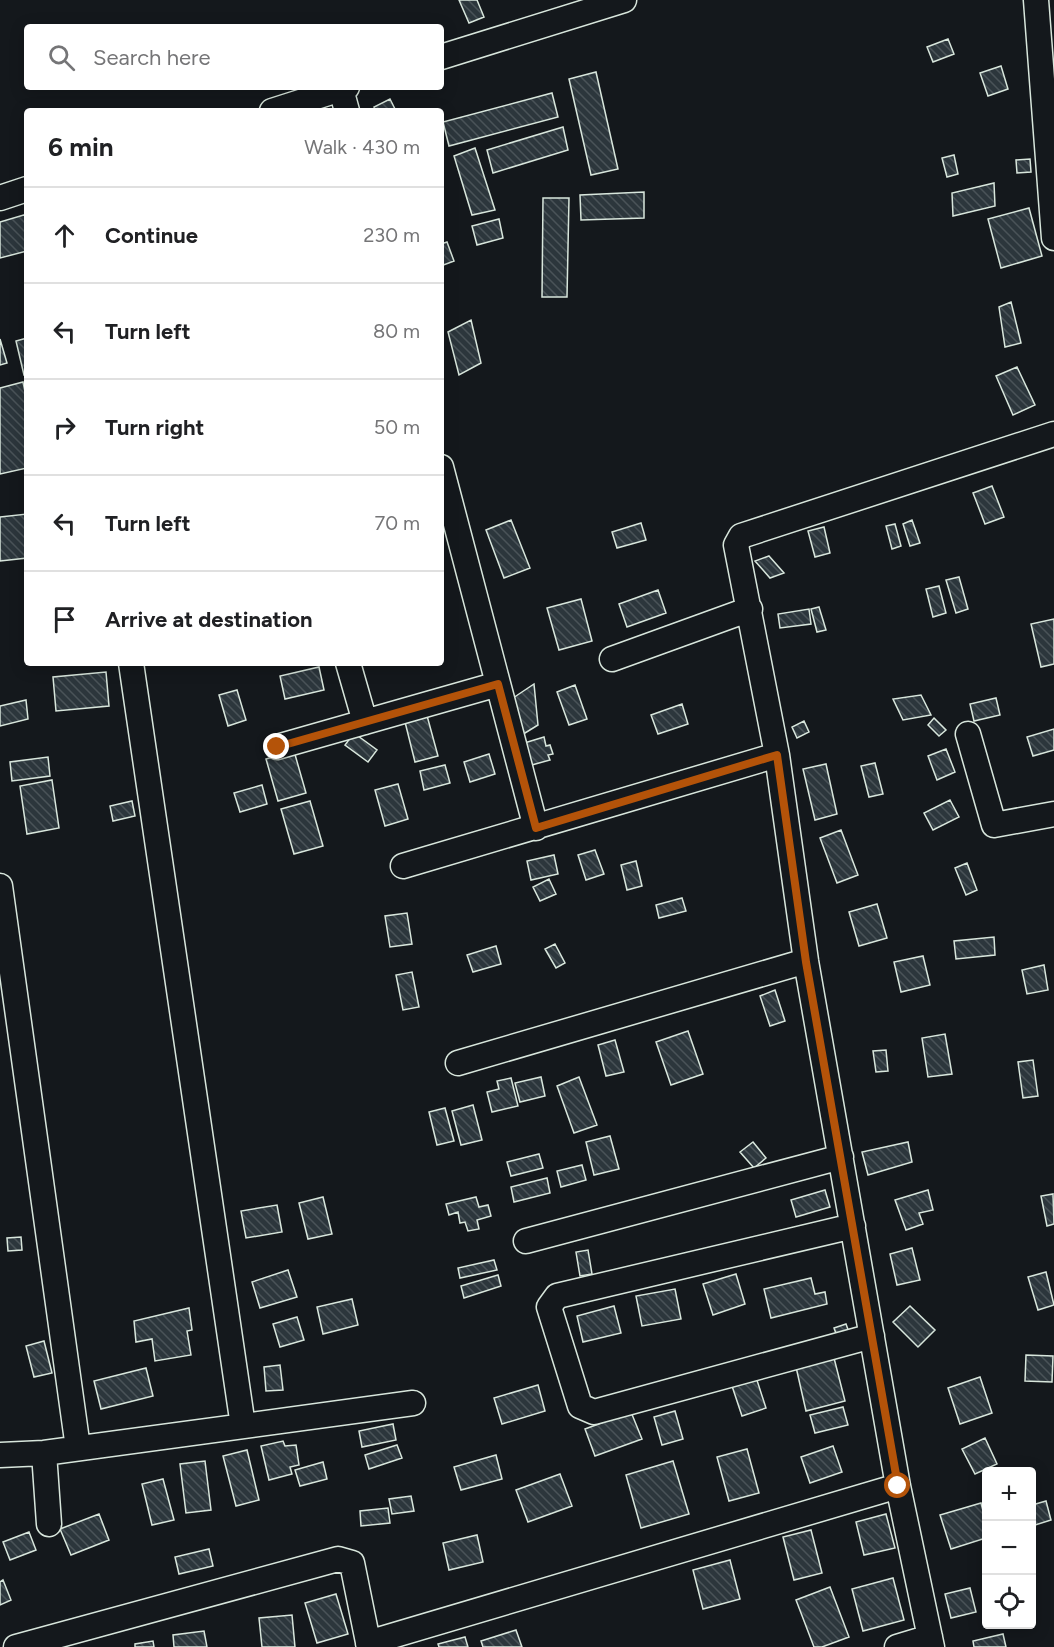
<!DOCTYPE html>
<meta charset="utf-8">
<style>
:root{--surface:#fff;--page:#f2f2f2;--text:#202124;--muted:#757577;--line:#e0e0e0}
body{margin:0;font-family:Figtree,sans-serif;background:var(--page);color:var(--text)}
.controls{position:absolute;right:18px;bottom:18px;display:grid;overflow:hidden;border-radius:6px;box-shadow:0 3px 15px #0003}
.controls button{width:54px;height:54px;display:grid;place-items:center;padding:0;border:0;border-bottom:2px solid var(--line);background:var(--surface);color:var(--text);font:30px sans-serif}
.stop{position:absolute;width:18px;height:18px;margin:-14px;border:4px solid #b45309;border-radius:50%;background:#fff}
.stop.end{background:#b45309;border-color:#fff;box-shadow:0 2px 6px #0008}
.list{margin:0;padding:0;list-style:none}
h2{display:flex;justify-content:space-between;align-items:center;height:78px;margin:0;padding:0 24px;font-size:26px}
h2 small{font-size:20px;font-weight:400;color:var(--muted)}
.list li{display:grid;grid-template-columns:39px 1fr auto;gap:18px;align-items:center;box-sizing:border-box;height:96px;padding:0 24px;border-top:2px solid var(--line)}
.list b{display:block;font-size:22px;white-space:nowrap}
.list em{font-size:20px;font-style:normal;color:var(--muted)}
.icon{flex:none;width:33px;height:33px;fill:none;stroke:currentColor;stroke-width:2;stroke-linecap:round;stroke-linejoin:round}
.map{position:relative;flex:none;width:1054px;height:1647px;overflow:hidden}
.search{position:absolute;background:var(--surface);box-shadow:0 3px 15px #0003;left:24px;top:24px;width:420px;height:66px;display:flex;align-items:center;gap:15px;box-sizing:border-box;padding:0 21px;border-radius:6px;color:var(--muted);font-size:22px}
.panel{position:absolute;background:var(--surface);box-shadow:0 3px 15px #0003;left:24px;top:108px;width:420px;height:558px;border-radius:6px}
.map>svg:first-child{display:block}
.building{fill:url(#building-back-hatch);stroke:#d8e6dc;stroke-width:1.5}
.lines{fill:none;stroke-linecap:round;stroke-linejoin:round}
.minor-casing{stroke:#d8e6dc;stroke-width:27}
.minor{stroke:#14181c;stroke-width:24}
.route{stroke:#b45309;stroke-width:8}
</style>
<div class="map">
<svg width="1054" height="1647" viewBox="0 0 1054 1647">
<defs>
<pattern id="building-back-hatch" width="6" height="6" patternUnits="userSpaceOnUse" patternTransform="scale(1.5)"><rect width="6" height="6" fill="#2c363c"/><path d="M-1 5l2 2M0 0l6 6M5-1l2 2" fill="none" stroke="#4a5358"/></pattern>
</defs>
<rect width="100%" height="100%" fill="#14181c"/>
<path class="building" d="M459 0H477L484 17 469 23Z
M948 39 954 54 933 62 927 47Z
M1001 66 1008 89 988 96 980 73Z
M596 72 618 169 591 175 569 79Z
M552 93 558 117 449 146 443 122Z
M390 99 396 111H376L374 107Z
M563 127 568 150 493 173 487 150Z
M475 148 495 210 472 215 454 156Z
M954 155 958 174 947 177 942 158Z
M1030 159 1031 172 1017 173 1016 160Z
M994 183 995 206 953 216 952 193Z
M644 192V218L581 220 580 195Z
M543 198H569L567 297H542Z
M1029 208 1042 256 1001 268 988 219Z
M27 214V251L0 258V222Z
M499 219 503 238 477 245 472 226Z
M447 242 454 261 441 266V244Z
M1011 302 1021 343 1005 347 999 307Z
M471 320 481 363 459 375 448 332Z
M27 338V374L24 375 16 341Z
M0 339 7 363 0 365Z
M1017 367 1035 405 1013 415 996 376Z
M23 382 27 401V468L0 474V388Z
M992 486 1004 517 985 524 973 493Z
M27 514V558L0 561V517Z
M511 520 530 568 504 578 486 530Z
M912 520 920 543 910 546 903 524Z
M641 523 646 540 617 548 612 532Z
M895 524 901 546 892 549 886 526Z
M824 527 830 553 815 557 808 531Z
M769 556 784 573 770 578 755 561Z
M959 577 968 609 956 613 946 580Z
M939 586 946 613 933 617 926 589Z
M658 590 666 613 627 627 619 604Z
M581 599 592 641 559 650 547 608Z
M819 607 826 630 817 632 811 609Z
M809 609 811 624 780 628 778 614Z
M1054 619V664L1041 667 1031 624Z
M319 667 324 690 285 699 280 676Z
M106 672 109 706 56 711 53 677Z
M534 684 538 725 517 738 513 698Z
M575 685 587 719 569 725 557 692Z
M237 690 246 720 228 726 219 695Z
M921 695 931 715 903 720 893 699Z
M996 698 1000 715 974 721 970 704Z
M26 700 28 719 0 726V706Z
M682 704 688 724 658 734 651 715Z
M426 712 438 756 415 762 404 718Z
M934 718 946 730 939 736 928 725Z
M804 721 809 732 797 738 792 727Z
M1054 729V750L1033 756 1027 737Z
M354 733 377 750 368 762 345 745Z
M544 737 546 746 550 745 553 754 548 755 550 760 528 766 521 744Z
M946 749 955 772 937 780 928 756Z
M294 751 306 793 278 801 266 759Z
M489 754 495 774 470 782 464 762Z
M48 757 50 776 12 781 10 762Z
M875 763 883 794 869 797 861 766Z
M826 764 837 814 815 820 803 769Z
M445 765 450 783 424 790 420 771Z
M52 780 59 828 27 834 20 786Z
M398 784 408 819 385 826 375 790Z
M262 785 267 804 240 812 234 793Z
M950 800 959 817 933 830 924 813Z
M132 801 135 816 113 821 110 806Z
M310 801 323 846 294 854 281 809Z
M841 830 858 875 837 883 820 838Z
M595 850 604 874 586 880 578 855Z
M554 855 558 874 531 880 527 861Z
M636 861 642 886 627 890 621 865Z
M967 863 977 890 966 895 955 868Z
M549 879 556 894 540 901 533 887Z
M682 898 686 911 659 918 656 905Z
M877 904 887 938 859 946 849 912Z
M407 913 412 944 390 947 385 916Z
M994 937 995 955 956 959 954 941Z
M555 944 565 963 556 968 545 949Z
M496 946 501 964 473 972 467 955Z
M923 956 930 985 901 992 894 962Z
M1044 965 1048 990 1027 994 1022 970Z
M412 972 419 1007 403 1010 396 975Z
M775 990 785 1021 770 1026 760 996Z
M688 1031 703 1074 671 1085 656 1042Z
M945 1034 952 1074 928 1077 922 1038Z
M615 1040 624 1072 606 1076 598 1045Z
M886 1050 888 1071 876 1072 873 1051Z
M1033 1060 1038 1096 1023 1098 1018 1062Z
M541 1077 545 1096 520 1102 515 1083Z
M579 1077 597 1125 574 1133 557 1086Z
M511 1078 518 1106 492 1112 487 1092 499 1089 497 1081Z
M473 1105 482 1140 461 1145 452 1111Z
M445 1108 454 1141 437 1145 429 1112Z
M610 1136 619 1169 594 1175 586 1142Z
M753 1142 766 1158 754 1168 740 1152Z
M908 1142 912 1162 868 1175 862 1152Z
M539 1154 543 1168 511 1176 507 1162Z
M582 1165 586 1180 561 1187 557 1171Z
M547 1178 550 1193 514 1202 511 1187Z
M825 1190 830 1207 796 1217 791 1200Z
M928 1190 933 1210 919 1213 923 1224 906 1230 895 1200Z
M1053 1194 1054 1224 1047 1226 1041 1196Z
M323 1197 332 1234 308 1239 299 1203Z
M476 1197 479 1207 488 1205 491 1216 477 1220 479 1229 468 1231 465 1222 460 1223 458 1212 449 1215 446 1204Z
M277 1205 282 1232 246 1238 241 1211Z
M21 1237 22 1250 8 1251 7 1238Z
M912 1248 920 1280 897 1285 890 1254Z
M588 1250 592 1274 580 1276 576 1252Z
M494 1260 497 1270 460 1278 458 1268Z
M288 1270 297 1297 260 1308 252 1282Z
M1046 1272 1054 1305 1038 1310 1028 1277Z
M736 1274 745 1304 713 1315 703 1284Z
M498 1275 501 1286 464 1298 461 1286Z
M811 1278 815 1294 825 1292 827 1304 771 1318 764 1289Z
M675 1289 681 1319 642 1326 636 1296Z
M352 1299 358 1325 323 1334 317 1307Z
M614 1306 621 1333 583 1342 577 1316Z
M910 1306 935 1330 918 1347 893 1322Z
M189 1308 192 1330 187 1331 191 1355 155 1361 152 1339 136 1342 134 1321Z
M297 1317 304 1340 280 1347 273 1324Z
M846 1324 850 1335 838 1339 834 1328Z
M44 1341 52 1373 34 1377 26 1346Z
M1026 1355 1053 1356 1052 1382 1025 1381Z
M834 1358 845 1401 806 1411 796 1367Z
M280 1365 283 1390 266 1391 264 1367Z
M146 1368 153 1396 101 1409 94 1381Z
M754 1371 766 1408 742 1416 730 1380Z
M980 1377 992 1413 960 1424 948 1388Z
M538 1385 545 1411 502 1424 494 1398Z
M843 1407 848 1425 815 1433 810 1415Z
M675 1411 683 1439 662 1445 654 1417Z
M631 1412 642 1439 595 1456 585 1429Z
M393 1424 396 1440 362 1447 359 1431Z
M985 1438 997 1464 975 1474 962 1449Z
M283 1441 285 1446 296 1445 299 1465 290 1467 292 1474 269 1480 261 1446Z
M397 1445 402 1458 369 1469 365 1455Z
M833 1446 842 1472 810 1483 801 1457Z
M747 1449 759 1493 729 1501 717 1457Z
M247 1450 259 1500 236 1506 223 1456Z
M496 1455 502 1479 461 1490 454 1467Z
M205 1461 211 1510 186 1513 180 1464Z
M673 1461 689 1514 641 1528 626 1475Z
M323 1462 327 1479 300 1486 295 1470Z
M560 1474 572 1506 528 1522 516 1490Z
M163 1479 174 1520 152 1525 142 1484Z
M411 1496 414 1511 392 1514 389 1499Z
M1046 1501 1051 1520 1032 1526V1505Z
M981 1503 986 1522V1538L951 1549 940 1515Z
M388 1508 390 1523 361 1526 360 1511Z
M99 1514 109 1540 71 1555 60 1529Z
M886 1514 895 1548 864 1555 856 1522Z
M811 1530 822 1573 794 1580 783 1537Z
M29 1532 36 1550 10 1560 3 1542Z
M477 1535 483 1562 449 1570 443 1543Z
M209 1549 213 1566 179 1574 175 1557Z
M730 1560 740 1599 703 1609 693 1570Z
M893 1578 904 1620 863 1631 852 1589Z
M3 1580 11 1600 0 1605V1582Z
M830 1587 849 1637 822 1647H814L796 1600Z
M970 1588 976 1612 951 1618 945 1594Z
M336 1594 348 1634 317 1643 305 1603Z
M292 1615 295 1647H262L259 1618Z
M516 1630 522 1647H483L481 1641Z
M204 1631 207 1647H174L173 1635Z
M1003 1634 1006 1647H974L973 1641Z
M465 1637 468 1647H439L438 1644Z
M153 1641 154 1647H135V1644Z"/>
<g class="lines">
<g class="minor-casing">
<path id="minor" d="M1036 0 1054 238
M441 57 624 0
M341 89 347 111
M272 111 347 87
M0 198 27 189
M441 467 536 828
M612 659 750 609
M131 663 243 1426
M348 663 365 722
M968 734 994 825 1054 814
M277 747 498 684
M403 866 777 755
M0 886 78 1448
M458 1063 806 961
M853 1226 557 1296 549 1307 580 1406 594 1412 872 1336
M526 1241 841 1157
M44 1453 49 1524
M0 1455 44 1453 413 1403
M368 1643 898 1486
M16 1647 338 1559 352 1563 369 1647
M897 1647 930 1637
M932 1647 898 1486 806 961 777 755 736 545 741 536 1054 434"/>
</g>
<use href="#minor" class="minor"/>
</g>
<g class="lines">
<path class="route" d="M277 747 498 684 536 828 777 755 806 962 898 1486"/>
</g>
</svg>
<div class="controls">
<button>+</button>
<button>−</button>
<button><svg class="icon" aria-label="locate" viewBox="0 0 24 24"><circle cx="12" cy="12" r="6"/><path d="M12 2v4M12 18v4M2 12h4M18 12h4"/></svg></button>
</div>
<div class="stop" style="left:898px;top:1486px"></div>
<div class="stop end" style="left:277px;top:747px"></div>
<div class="search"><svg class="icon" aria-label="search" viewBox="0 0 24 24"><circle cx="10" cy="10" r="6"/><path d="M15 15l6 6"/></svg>Search here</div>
<section class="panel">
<h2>6 min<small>Walk · 430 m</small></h2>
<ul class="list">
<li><svg class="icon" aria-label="ahead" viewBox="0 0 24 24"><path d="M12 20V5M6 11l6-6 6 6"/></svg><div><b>Continue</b></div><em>230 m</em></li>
<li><svg class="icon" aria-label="left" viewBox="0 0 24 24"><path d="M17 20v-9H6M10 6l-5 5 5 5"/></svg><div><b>Turn left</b></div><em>80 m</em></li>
<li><svg class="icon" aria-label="right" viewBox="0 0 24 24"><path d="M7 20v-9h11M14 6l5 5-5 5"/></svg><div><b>Turn right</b></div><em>50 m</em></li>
<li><svg class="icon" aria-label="left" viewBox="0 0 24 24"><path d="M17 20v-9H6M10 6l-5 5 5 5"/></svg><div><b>Turn left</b></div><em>70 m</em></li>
<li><svg class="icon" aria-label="arrive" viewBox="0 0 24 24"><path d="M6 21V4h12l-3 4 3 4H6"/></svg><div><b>Arrive at destination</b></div></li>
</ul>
</section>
</div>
